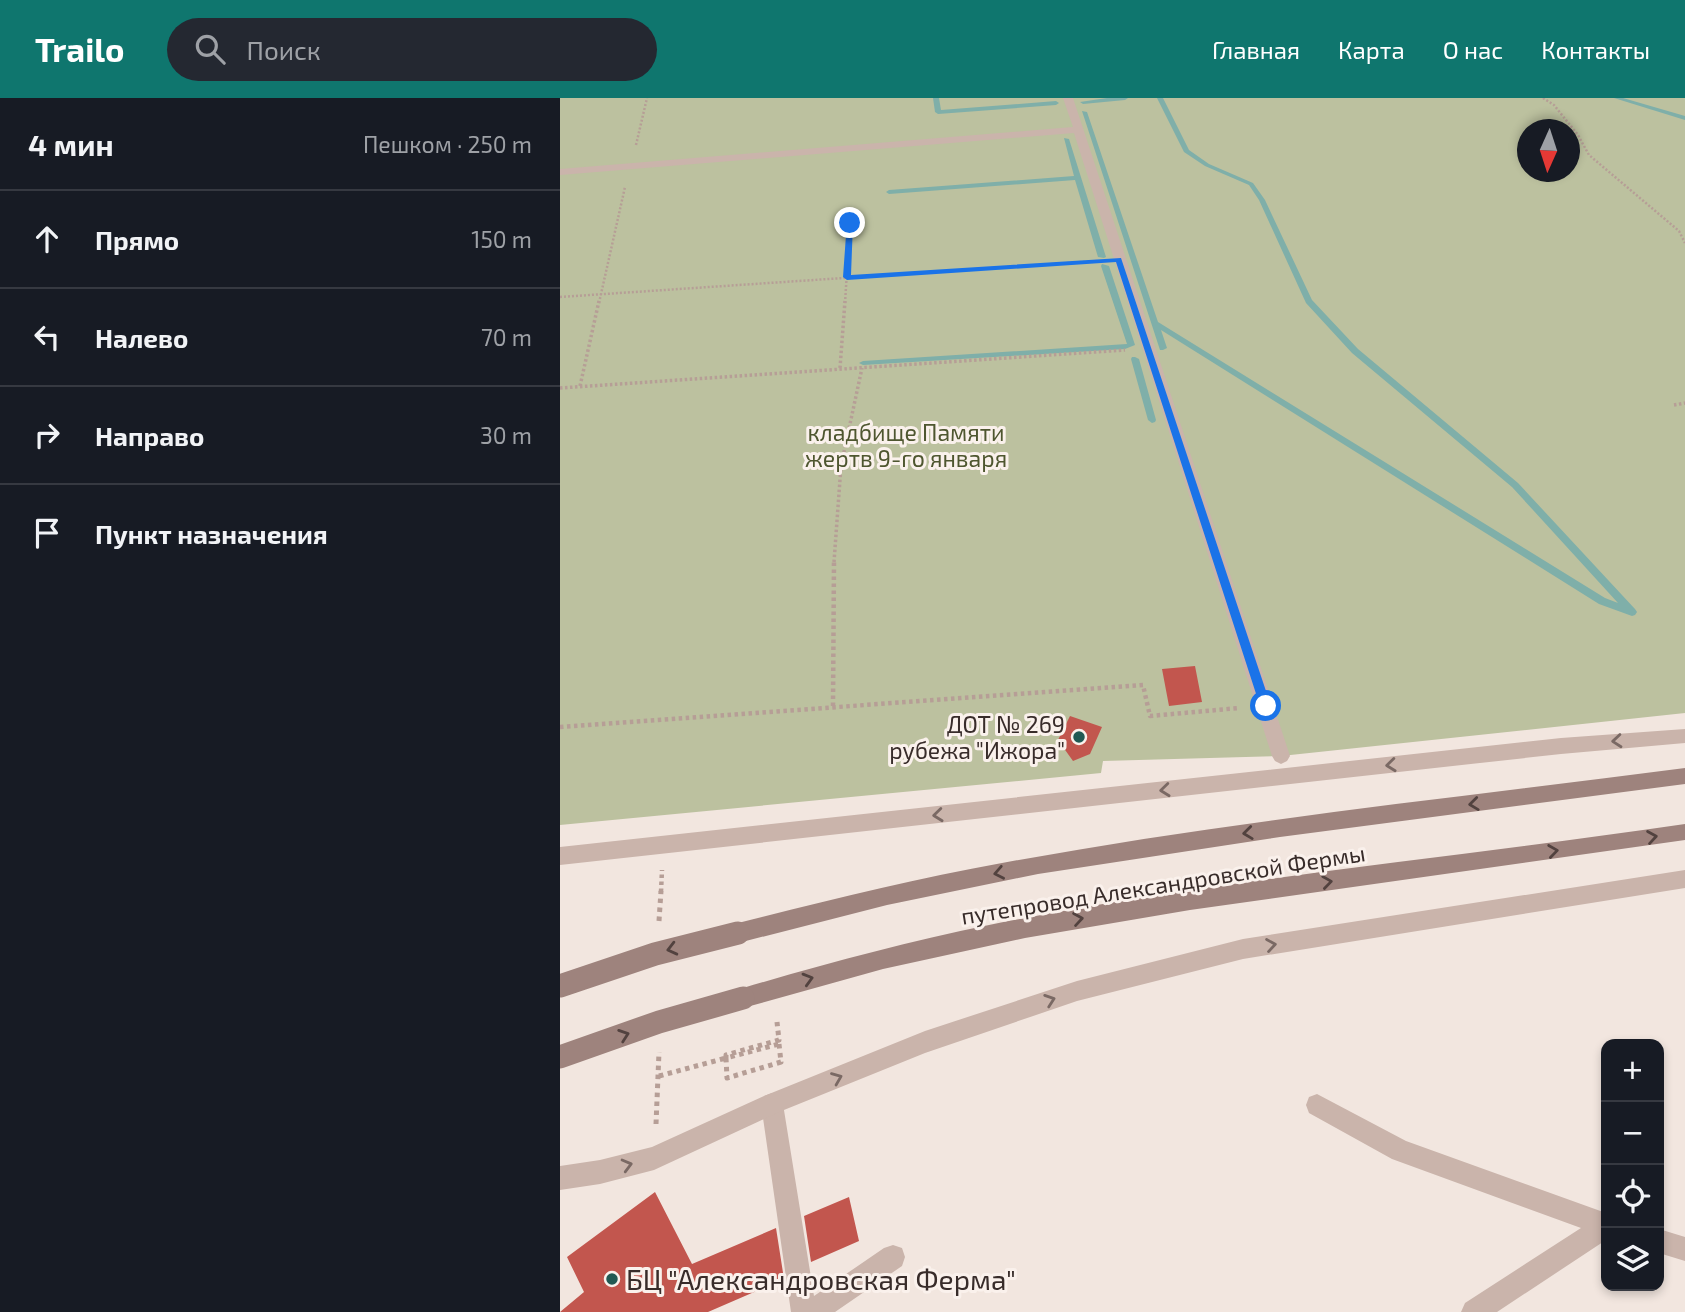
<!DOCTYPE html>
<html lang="ru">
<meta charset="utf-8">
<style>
:root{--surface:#171b24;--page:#242831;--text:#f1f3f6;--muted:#9ea1a6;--line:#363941;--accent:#0f766e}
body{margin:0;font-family:"Exo 2",sans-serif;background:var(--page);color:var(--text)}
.controls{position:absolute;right:21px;bottom:21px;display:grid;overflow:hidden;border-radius:14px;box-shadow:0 4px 10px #0003}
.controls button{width:63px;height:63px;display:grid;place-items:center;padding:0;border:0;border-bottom:2px solid var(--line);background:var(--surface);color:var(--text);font:35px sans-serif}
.compass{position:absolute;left:957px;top:21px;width:63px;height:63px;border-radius:50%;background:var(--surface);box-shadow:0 4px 10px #0003;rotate:183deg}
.stop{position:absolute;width:21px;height:21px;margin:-16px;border:5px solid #1a73e8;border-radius:50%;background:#fff}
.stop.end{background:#1a73e8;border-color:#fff;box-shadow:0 2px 7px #0008}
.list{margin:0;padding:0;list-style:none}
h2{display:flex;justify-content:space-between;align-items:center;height:91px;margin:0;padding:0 28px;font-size:30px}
h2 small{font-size:23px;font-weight:400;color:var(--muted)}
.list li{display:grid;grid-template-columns:46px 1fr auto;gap:21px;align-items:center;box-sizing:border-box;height:98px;padding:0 28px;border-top:2px solid var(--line)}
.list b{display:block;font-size:26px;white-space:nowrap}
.list em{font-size:23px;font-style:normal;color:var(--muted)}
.icon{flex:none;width:38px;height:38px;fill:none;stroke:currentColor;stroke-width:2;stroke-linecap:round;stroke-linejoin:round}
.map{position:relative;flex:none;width:1125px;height:1214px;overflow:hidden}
header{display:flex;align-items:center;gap:42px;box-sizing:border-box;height:98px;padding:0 35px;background:var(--accent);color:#fff}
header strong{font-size:33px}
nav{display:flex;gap:38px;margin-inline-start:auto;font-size:24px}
.search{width:490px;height:63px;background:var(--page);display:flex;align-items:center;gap:18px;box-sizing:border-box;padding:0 24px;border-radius:38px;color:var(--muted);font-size:26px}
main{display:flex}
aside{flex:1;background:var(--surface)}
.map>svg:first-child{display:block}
.green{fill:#bcc19f;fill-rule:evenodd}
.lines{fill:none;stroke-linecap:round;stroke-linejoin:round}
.stream{fill:#7fafa9;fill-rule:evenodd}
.building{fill:#c2564e}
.path-far3{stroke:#b69e96;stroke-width:2.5;stroke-dasharray:2 2;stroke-linecap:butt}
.path-far2{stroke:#b69e96;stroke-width:3.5;stroke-dasharray:2.5 2.5;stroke-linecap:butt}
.path-far1{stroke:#b69e96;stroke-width:4.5;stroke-dasharray:3.5 3.5;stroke-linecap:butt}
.path{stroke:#b69e96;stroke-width:5;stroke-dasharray:4.5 4.5;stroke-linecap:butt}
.service{fill:#cab4ab;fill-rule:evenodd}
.minor{fill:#cab4ab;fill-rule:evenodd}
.secondary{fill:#9e837d;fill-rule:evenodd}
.secondary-bridge{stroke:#9e837d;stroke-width:23}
.oneway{stroke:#7a6964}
.oneway2{stroke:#52423f}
.route{fill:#1a73e8}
.poi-dot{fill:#215953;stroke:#faf1ec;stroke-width:2.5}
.labels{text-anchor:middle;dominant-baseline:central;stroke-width:6;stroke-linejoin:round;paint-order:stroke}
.park-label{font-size:23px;fill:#4e562f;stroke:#faf1ec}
.poi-label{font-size:23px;fill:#382c2a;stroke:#faf1ec;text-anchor:end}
.street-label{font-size:23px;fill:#382c2a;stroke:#faf1ec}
.near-poi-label{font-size:28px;fill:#382c2a;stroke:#faf1ec;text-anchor:start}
</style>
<header>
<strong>Trailo</strong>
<div class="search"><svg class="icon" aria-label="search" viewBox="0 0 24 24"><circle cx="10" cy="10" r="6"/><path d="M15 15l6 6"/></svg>Поиск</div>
<nav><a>Главная</a><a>Карта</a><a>О нас</a><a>Контакты</a></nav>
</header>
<main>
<aside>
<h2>4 мин<small>Пешком · 250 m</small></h2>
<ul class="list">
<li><svg class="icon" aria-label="ahead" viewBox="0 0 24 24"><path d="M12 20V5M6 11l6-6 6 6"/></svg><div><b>Прямо</b></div><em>150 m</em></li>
<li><svg class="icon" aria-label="left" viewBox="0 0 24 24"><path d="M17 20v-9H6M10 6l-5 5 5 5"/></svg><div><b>Налево</b></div><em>70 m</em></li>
<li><svg class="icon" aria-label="right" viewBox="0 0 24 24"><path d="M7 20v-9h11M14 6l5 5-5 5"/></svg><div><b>Направо</b></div><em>30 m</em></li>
<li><svg class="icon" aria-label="arrive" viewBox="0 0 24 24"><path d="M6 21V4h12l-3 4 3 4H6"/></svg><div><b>Пункт назначения</b></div></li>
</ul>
</aside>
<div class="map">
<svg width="1125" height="1214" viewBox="0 0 1125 1214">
<rect width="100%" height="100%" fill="#f2e6df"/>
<path class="green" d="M0 0H1125V615L721 658 543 663 541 675 0 727ZM968 32H1010V74H968Z"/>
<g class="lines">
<path class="stream" d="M373 0H379L381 12 496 3 499 5 496 7 378 16 375 14Z
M547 0H568L565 2 523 6 520 4Z
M597 0H603L629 52 649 66 693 85 705 102 752 202 798 251 958 385 1075 511 1077 514 1075 517 1072 518 1039 506 601 232 607 250 603 252H600L522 13 527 14 598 224 1045 500 1058 505 952 389 792 255 746 205 699 102 689 87 645 68 624 54Z
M1054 0H1063L1125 18V22Z
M504 40 509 41 546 159 544 160 538 159 515 82 329 96 326 94 329 92 514 78Z
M542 166 549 168 575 247 565 251 303 267 299 265 303 263 567 246 541 168Z
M572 259H575L579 261 596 322 595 324 592 325 588 322 571 261Z"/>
</g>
<path class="building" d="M635 568 642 604 609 608 602 571Z
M510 618 542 629 530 656 513 663 498 642Z
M95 1094 132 1166 216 1130 224 1181 148 1214H0L24 1194 7 1159Z
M289 1099 299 1143 251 1164 244 1118Z"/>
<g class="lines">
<path class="path-far3" d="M983 0 994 7 1018 37 1029 57 1119 133 1125 145
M76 47 87 0
M0 199 537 163
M39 205 65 89
M285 205 290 125"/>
<path class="path-far2" d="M280 270 285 203
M20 288 39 203
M0 290 565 252
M1114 307 1125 305
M274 464 281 368 302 270"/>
<path class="path-far1" d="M273 608 274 462
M0 629 583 587 590 618 679 610
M101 794 102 772"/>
<path class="path" d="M99 823 101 793
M219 946 221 964 167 980 166 960Z
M166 960V957L219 942 217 924
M99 978 166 960
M96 1026 99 954"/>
<path class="service" d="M503 0H513L730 658 727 663 721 666 715 663 712 658 514 35 0 77V71L513 29Z
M212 995 220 998 223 1006 254 1198 324 1150 333 1147 342 1150 345 1159 342 1168 275 1214H231L201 1006 204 998Z
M757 996 846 1043 1046 1115V1142L937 1214H901L905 1205 1021 1130 832 1061 749 1015 746 1007 749 999Z
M1099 1131 1125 1139V1163L1099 1155Z"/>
<path class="minor" d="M1125 631V645L1001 656 0 767V749L1001 640Z
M1125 772V790L683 861 517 903 365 955 219 1014 94 1072 40 1086 0 1092V1068L40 1062 92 1049 204 998 365 933 517 883 683 841Z"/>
<path class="secondary" d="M1125 670V686L720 739 478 776 327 807 178 845 171 842 168 835 171 828 178 825C265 803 353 781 442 765 668 723 897 700 1125 670Z
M1125 726V742L630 812 465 840 323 871 183 910 175 907 172 900 175 893 183 890C264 866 346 844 429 827 659 781 893 760 1125 726Z"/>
<path class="secondary-bridge" d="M0 888 95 856 178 835
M0 959 99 924 183 900"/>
</g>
<defs><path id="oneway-chevron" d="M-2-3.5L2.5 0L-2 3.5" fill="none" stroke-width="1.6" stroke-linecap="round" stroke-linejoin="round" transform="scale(1.75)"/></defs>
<g class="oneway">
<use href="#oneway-chevron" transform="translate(1057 643) rotate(175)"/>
<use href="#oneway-chevron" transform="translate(831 667) rotate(174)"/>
<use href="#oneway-chevron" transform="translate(605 692) rotate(174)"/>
<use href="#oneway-chevron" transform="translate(378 717) rotate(174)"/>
<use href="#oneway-chevron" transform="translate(711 847) rotate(-9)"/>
<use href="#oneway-chevron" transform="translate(490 902) rotate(-19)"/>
<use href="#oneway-chevron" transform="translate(277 980) rotate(-22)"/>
<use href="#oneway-chevron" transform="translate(67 1067) rotate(-15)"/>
</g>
<g class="oneway2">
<use href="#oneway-chevron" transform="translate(914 706) rotate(173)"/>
<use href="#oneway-chevron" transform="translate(688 735) rotate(173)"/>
<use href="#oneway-chevron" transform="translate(1092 739) rotate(-9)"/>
<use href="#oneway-chevron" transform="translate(993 753) rotate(-8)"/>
<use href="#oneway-chevron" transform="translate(439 775) rotate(169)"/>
<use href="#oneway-chevron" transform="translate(767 784) rotate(-8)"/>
<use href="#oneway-chevron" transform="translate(518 821) rotate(-9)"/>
<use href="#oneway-chevron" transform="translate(112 851) rotate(166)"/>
<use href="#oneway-chevron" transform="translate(248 881) rotate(-16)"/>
<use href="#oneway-chevron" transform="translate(64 937) rotate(-19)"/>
</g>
<path class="route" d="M287 123 293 125 291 177 561 160 711 608 710 611H702L700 608 556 164 287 182 283 179Z"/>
<g class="poi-dot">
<circle cx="519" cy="639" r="7"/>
<circle cx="52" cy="1181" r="7"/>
</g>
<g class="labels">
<g class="park-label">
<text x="346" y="334">кладбище Памяти<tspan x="346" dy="26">жертв 9-го января</tspan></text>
</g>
<g class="poi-label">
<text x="505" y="626">ДОТ № 269<tspan x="505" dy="26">рубежа "Ижора"</tspan></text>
</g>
<g class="street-label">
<text transform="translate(603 786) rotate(-9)">путепровод Александровской Фермы</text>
</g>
<g class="near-poi-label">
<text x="66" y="1181">БЦ "Александровская Ферма"</text>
</g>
</g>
</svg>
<div class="controls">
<button>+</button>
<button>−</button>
<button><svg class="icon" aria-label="locate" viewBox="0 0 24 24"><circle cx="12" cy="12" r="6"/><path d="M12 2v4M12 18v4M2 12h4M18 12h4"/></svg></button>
<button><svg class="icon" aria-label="layers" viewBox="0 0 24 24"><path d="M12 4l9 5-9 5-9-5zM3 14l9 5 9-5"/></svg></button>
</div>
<svg class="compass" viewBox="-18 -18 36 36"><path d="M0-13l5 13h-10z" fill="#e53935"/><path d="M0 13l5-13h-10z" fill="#9ea1a6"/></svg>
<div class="stop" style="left:706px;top:608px"></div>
<div class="stop end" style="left:290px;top:125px"></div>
</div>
</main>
